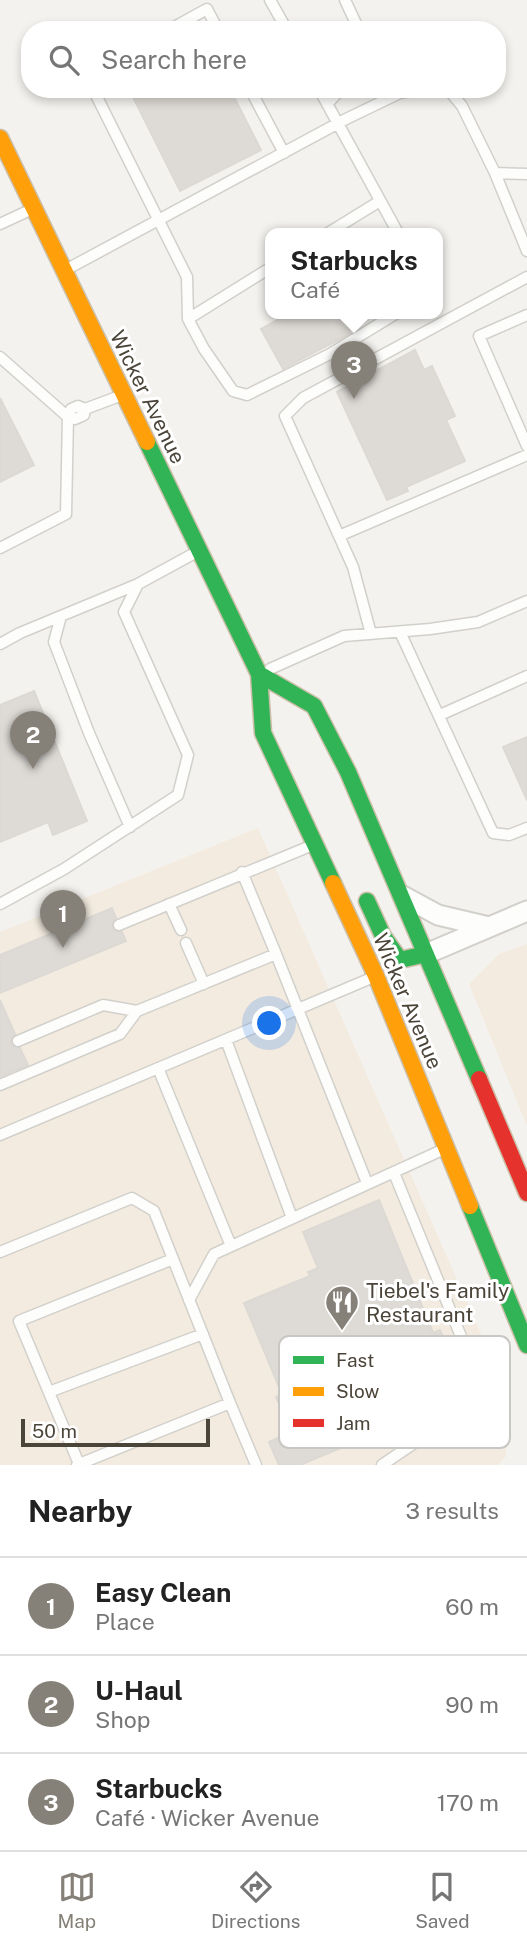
<!DOCTYPE html>
<meta charset="utf-8">
<style>
:root{--surface:#fff;--page:#f2f2f2;--text:#222;--muted:#767676;--line:#e0e0e0;--accent:#868178}
body{margin:0;font-family:"Public Sans",sans-serif;background:var(--page);color:var(--text)}
.scale{position:absolute;left:21px;bottom:18px;width:189px;box-sizing:border-box;padding-left:7px;border:4px solid #4b4439;border-top:0;font-size:19px;line-height:24px;white-space:nowrap;color:#4b4439;-webkit-text-stroke:5px #fff;paint-order:stroke}
.you{position:absolute;left:270px;top:1024px;width:24px;height:24px;margin:-18px;border:5px solid #fff;border-radius:50%;background:#1a73e8;box-shadow:0 0 0 10px #1a73e833}
.badge{display:grid;place-items:center;width:46px;height:46px;border-radius:50%;background:var(--accent);color:#fff;font-size:23px;font-weight:700}
.pin{position:absolute;translate:-50% -58px;filter:drop-shadow(0 2px 4px #0008)}
.pin::after{content:'';position:absolute;top:37px;width:24px;height:21px;background:inherit;clip-path:polygon(0 0,100% 0,50% 100%)}
.popup{position:absolute;left:265px;top:228px;width:178px;height:91px;box-sizing:border-box;display:grid;place-content:center;border-radius:14px;background:var(--surface);filter:drop-shadow(0 2px 5px #0005);font-size:23px;white-space:nowrap;color:var(--muted)}
.popup b{font-size:26px;color:var(--text)}
.popup::after{content:'';position:absolute;left:50%;top:100%;margin-left:-14px;border:14px solid transparent;border-top-color:var(--surface)}
.list{margin:0;padding:0;list-style:none}
h2{display:flex;justify-content:space-between;align-items:center;height:91px;margin:0;padding:0 28px;font-size:30px}
h2 small{font-size:23px;font-weight:400;color:var(--muted)}
.list li{display:grid;grid-template-columns:46px 1fr auto;gap:21px;align-items:center;box-sizing:border-box;height:98px;padding:0 28px;border-top:2px solid var(--line)}
.list b{display:block;font-size:26px;white-space:nowrap}
.list p{margin:0;font-size:23px;white-space:nowrap;color:var(--muted)}
.list em{font-size:23px;font-style:normal;color:var(--muted)}
.icon{flex:none;width:38px;height:38px;fill:none;stroke:currentColor;stroke-width:2;stroke-linecap:round;stroke-linejoin:round}
.map{position:relative;flex:none;width:527px;height:1465px;overflow:hidden}
.search{position:absolute;background:var(--surface);box-shadow:0 4px 10px #0003;left:21px;right:21px;top:21px;height:77px;display:flex;align-items:center;gap:18px;box-sizing:border-box;padding:0 24px;border-radius:28px;color:var(--muted);font-size:26px}
.sheet{height:385px;background:var(--surface)}
nav{display:flex;justify-content:space-around;align-items:center;box-sizing:border-box;height:98px;border-top:2px solid var(--line);background:var(--surface);font-size:19px;color:var(--muted)}
nav a{display:grid;justify-items:center;gap:4px}
nav .on{color:var(--accent)}
.map>svg:first-child{display:block}
.commercial{fill:#f3ebdf}
.building{fill:#dedbd6;stroke:#dcd9d4;stroke-width:2}
.lines{fill:none;stroke-linecap:round;stroke-linejoin:round}
.lane-casing{stroke:#d2d0cb;stroke-width:13}
.street-casing{stroke:#d2d0cb;stroke-width:23}
.fast-casing{stroke:#ccbfa9;stroke-width:19}
.slow-casing{stroke:#ccbfa9;stroke-width:19}
.jam-casing{stroke:#ccbfa9;stroke-width:19}
.lane{stroke:#fdfdfc;stroke-width:10}
.street{stroke:#fdfdfc;stroke-width:19}
.fast{stroke:#30b455;stroke-width:16}
.slow{stroke:#ff9f0a;stroke-width:16}
.jam{stroke:#e5322d;stroke-width:16}
.labels{text-anchor:middle;dominant-baseline:central;stroke-width:6;stroke-linejoin:round;paint-order:stroke}
.street-label{font-size:21px;fill:#4b4439;stroke:#fff}
.poi-label{font-size:21px;fill:#4b4439;stroke:#fff;text-anchor:start}
.key{fill:#fff;stroke:#c9c7c4;stroke-width:2}
.key-label{font-size:19px;fill:#4b4439}
</style>
<div class="map">
<svg width="527" height="1465" viewBox="0 0 527 1465">
<rect width="100%" height="100%" fill="#f4f2ee"/>
<path class="commercial" d="M258 828 511 1402 506 1456 498 1465H0V932Z
M527 944V1126L469 984 499 954Z"/>
<path class="building" d="M129 89H230L261 150 180 191Z
M290 313H340L351 333 283 369 261 329Z
M415 350 424 370 432 366 455 416 446 420 465 461 406 487 408 491 387 500 337 392Z
M0 398 34 465 0 482Z
M34 691 87 821 53 835 48 822 0 842V705Z
M527 737V800L503 747Z
M112 908 116 918 113 921 112 927 115 931 122 932 126 941 0 993V955Z
M0 1000 15 1034 11 1039V1044L20 1048 28 1065 0 1077Z
M379 1200 433 1333 440 1330 466 1393 441 1404 445 1413 442 1415 411 1428 408 1420 300 1465H279L269 1442 291 1432 276 1397 282 1394 244 1303 310 1276 308 1272 318 1268 303 1232Z"/>
<g class="lines">
<g class="lane-casing">
<path id="lane" d="M270 0 287 30
M345 0 359 30
M169 30 207 9 218 30
M93 89 187 277 188 319 204 349 233 391 247 395 330 354 397 313
M250 89 284 153
M319 89 398 233
M448 89 462 106 495 173 527 174
M327 104 341 89
M495 173 527 251
M0 224 28 211
M328 233 380 201
M71 267 346 119 400 93 421 89
M527 315 479 336 527 446
M188 319 270 268
M0 357 68 417 75 419 84 415 85 409
M339 536 527 455
M0 548 66 514 68 417 71 409 78 406 85 409 117 397
M61 616 54 642 89 733 130 827
M400 632 493 833 509 835 527 828
M371 634 353 567 285 416 303 398 527 277
M0 644 20 633 138 584 193 554
M270 669 344 636 430 629 478 622 527 601
M440 715 527 676
M0 904 64 869 178 795 188 755 124 612 138 584
M169 904 181 930
M119 925 308 847
M186 943 204 984
M276 954 367 1183
M226 1040 292 1218
M18 1041 103 1005 137 1011
M158 1068 231 1246
M0 1085 120 1034 137 1011 276 954 242 872
M0 1135 369 979
M0 1252 132 1198 154 1211 230 1403 77 1465
M189 1300 214 1254 440 1151
M49 1392 203 1334
M230 1403 256 1465
M79 1464 19 1321 173 1259
M382 1465 485 1395 394 1173"/>
</g>
<g class="street-casing">
<path id="street" d="M403 896 438 915 489 927
M426 954 527 911"/>
</g>
<g class="fast-casing">
<path id="fast" d="M147 442 259 674 263 733 333 883
M259 674 314 706 348 772 479 1079
M367 901 383 936 400 960 426 954
M470 1206 527 1345"/>
</g>
<g class="slow-casing">
<path id="slow" d="M0 138 147 442
M333 883 376 976 470 1206"/>
</g>
<g class="jam-casing">
<path id="jam" d="M479 1079 527 1193"/>
</g>
<use href="#lane" class="lane"/>
<use href="#street" class="street"/>
<use href="#fast" class="fast"/>
<use href="#slow" class="slow"/>
<use href="#jam" class="jam"/>
</g>
<defs>
<g id="restaurant-pin" transform="scale(1.75)"><path d="M0 17L-7.5 6A9.5 9.5 0 1 1 7.5 6Z" fill="#868178" stroke="#fff"/><path d="M-5-6h1v4h1v-4h1v4h1v-4h1v5L-1.5 .5V6h-2V.5L-5-1ZM5-6V6H3V1.5H1.5Q1.5-4 5-6Z" fill="#fff"/></g>
</defs>
<g fill-rule="evenodd">
<use href="#restaurant-pin" x="342" y="1302"/>
</g>
<g class="labels">
<g class="street-label">
<text transform="translate(148 397) rotate(64)">Wicker Avenue</text>
<text transform="translate(408 1001) rotate(67)">Wicker Avenue</text>
</g>
<g class="poi-label">
<text x="366" y="1290">Tiebel's Family<tspan x="366" dy="24">Restaurant</tspan></text>
</g>
</g>
<rect x="279" y="1336" width="231" height="112" rx="10" class="key"/>
<rect x="293" y="1356" width="31" height="8" fill="#30b455"/>
<rect x="293" y="1387" width="31" height="9" fill="#ff9f0a"/>
<rect x="293" y="1419" width="31" height="8" fill="#e5322d"/>
<g class="key-label">
<text x="336" y="1367">Fast</text>
<text x="336" y="1398">Slow</text>
<text x="336" y="1430">Jam</text>
</g>
</svg>
<div class="scale">50 m</div>
<div class="you"></div>
<div class="pin badge" style="left:63px;top:948px">1</div>
<div class="pin badge" style="left:33px;top:769px">2</div>
<div class="pin badge" style="left:354px;top:399px">3</div>
<div class="popup"><b>Starbucks</b>Café</div>
<div class="search"><svg class="icon" aria-label="search" viewBox="0 0 24 24"><circle cx="10" cy="10" r="6"/><path d="M15 15l6 6"/></svg>Search here</div>
</div>
<section class="sheet">
<h2>Nearby<small>3 results</small></h2>
<ul class="list">
<li><span class="badge">1</span><div><b>Easy Clean</b><p>Place</p></div><em>60 m</em></li>
<li><span class="badge">2</span><div><b>U-Haul</b><p>Shop</p></div><em>90 m</em></li>
<li><span class="badge">3</span><div><b>Starbucks</b><p>Café · Wicker Avenue</p></div><em>170 m</em></li>
</ul>
</section>
<nav>
<a class="on"><svg class="icon" aria-label="map" viewBox="0 0 24 24"><path d="M3 6l6-2 6 2 6-2v14l-6 2-6-2-6 2zM9 4v14M15 6v14"/></svg>Map</a>
<a><svg class="icon" aria-label="directions" viewBox="0 0 24 24"><path d="M12 3l9 9-9 9-9-9zM9 14v-3h6M13 9l2 2-2 2"/></svg>Directions</a>
<a><svg class="icon" aria-label="saved" viewBox="0 0 24 24"><path d="M7 4h10v16l-5-4-5 4z"/></svg>Saved</a>
</nav>
